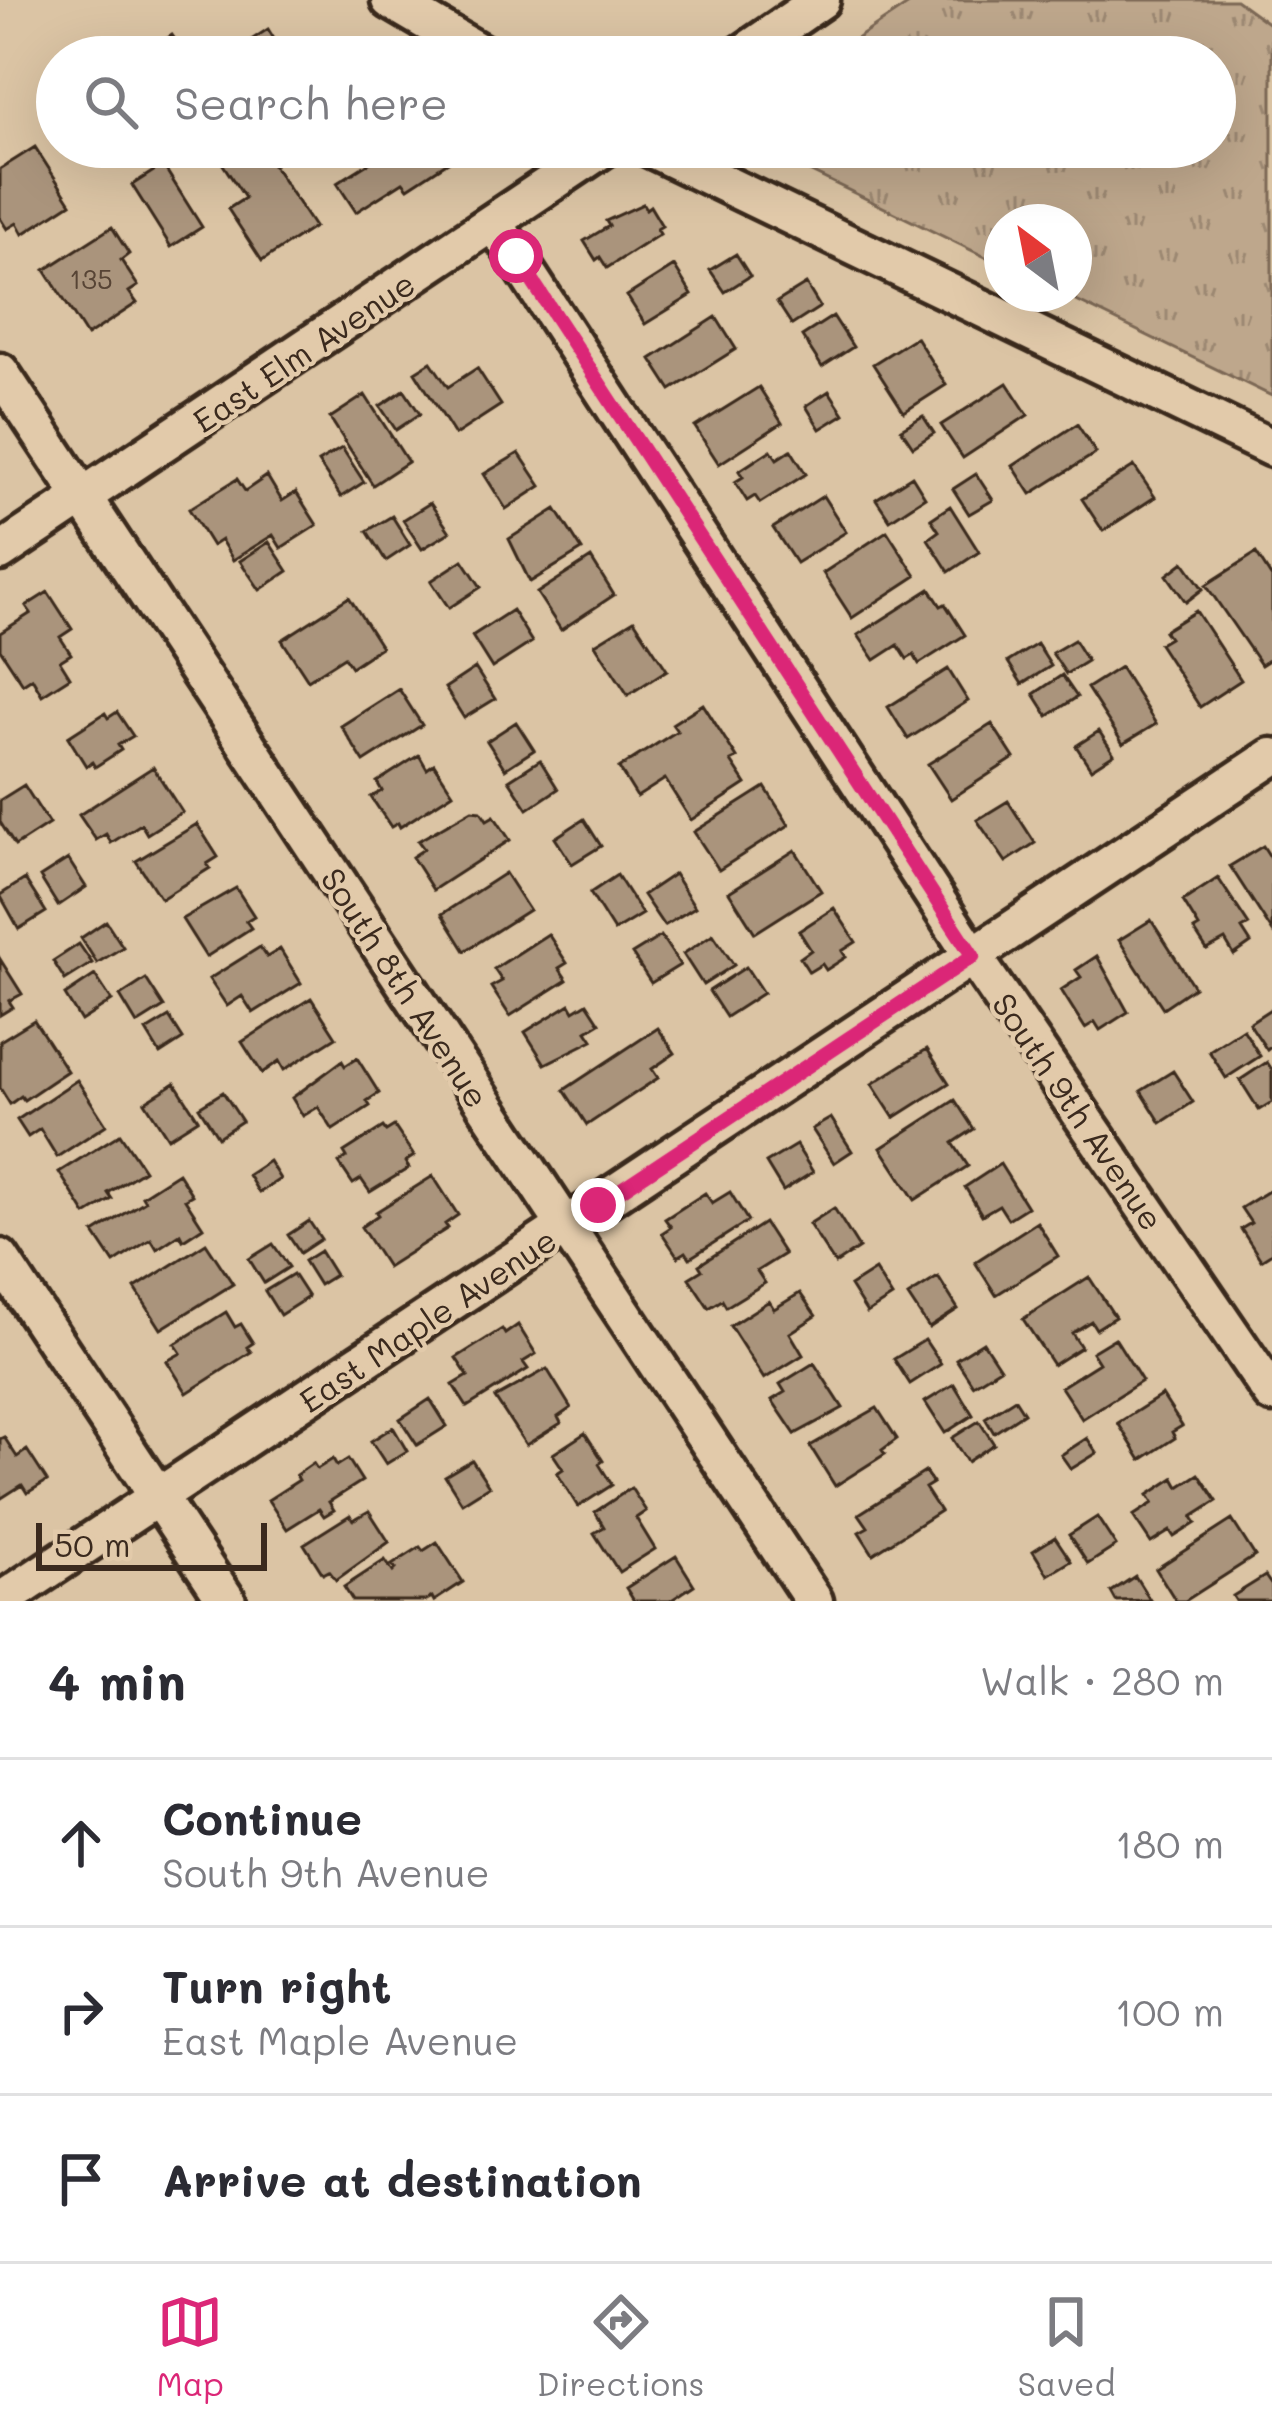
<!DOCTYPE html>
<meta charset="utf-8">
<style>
:root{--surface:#fff;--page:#f2f2f3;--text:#2b2b33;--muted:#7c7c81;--line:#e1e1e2;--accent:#db2777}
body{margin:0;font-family:Mali,sans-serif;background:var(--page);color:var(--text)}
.compass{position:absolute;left:984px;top:204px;width:108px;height:108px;border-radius:50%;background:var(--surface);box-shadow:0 12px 48px #0002;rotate:328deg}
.scale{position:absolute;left:36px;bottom:30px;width:231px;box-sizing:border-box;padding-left:12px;border:6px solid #3b2a1e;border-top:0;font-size:33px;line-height:42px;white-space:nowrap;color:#3b2a1e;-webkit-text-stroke:9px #e2caaa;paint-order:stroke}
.stop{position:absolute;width:36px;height:36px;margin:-27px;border:9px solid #db2777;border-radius:50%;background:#fff}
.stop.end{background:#db2777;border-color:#fff;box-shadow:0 3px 12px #0008}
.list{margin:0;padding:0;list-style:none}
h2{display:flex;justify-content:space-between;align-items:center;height:156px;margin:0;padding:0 48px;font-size:51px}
h2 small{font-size:39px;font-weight:400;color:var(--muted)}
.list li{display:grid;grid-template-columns:78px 1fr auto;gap:36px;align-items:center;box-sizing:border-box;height:168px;padding:0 48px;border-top:3px solid var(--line)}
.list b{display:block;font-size:45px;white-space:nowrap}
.list p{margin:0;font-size:39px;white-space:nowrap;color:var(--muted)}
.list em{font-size:39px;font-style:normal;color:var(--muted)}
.icon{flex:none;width:66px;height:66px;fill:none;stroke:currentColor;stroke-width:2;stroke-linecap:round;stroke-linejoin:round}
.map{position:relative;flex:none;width:1272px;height:1601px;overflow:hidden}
.search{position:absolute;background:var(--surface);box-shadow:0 12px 48px #0002;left:36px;right:36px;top:36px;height:132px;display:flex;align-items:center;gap:30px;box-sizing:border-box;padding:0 42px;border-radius:66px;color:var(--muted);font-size:45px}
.sheet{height:660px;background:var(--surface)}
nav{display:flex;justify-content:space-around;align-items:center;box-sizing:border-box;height:168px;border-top:3px solid var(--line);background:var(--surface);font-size:33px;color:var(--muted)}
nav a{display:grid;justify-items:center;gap:6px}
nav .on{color:var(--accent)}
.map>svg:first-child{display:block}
.grass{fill:url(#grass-tufts);stroke:#7c6855;stroke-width:3}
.building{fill:#aa947b;stroke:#3b2a1e;stroke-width:3}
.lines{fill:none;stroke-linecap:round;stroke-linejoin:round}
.minor-casing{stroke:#3b2a1e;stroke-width:45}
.minor{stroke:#e2caaa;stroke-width:36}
.route{stroke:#db2777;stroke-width:15}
.labels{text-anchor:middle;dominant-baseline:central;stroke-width:9;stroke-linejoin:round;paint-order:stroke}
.number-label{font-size:27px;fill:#574435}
.street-label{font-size:33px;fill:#3b2a1e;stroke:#e2caaa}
</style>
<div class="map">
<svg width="1272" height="1601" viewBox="0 0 1272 1601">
<defs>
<pattern id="grass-tufts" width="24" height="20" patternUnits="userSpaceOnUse" patternTransform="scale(3)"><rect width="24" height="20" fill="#bea78c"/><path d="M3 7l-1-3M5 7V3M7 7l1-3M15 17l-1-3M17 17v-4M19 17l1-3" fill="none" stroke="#9c8872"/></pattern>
</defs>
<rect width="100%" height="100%" fill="#dbc4a4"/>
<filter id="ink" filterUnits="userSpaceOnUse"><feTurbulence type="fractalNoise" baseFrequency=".00833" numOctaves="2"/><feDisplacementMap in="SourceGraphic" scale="24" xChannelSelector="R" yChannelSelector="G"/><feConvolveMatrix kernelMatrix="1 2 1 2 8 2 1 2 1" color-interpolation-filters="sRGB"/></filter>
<g filter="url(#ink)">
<path class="grass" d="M915 0H1236L1272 26V396L1062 294H1074V222H1002V265L760 147H1215V57H829Z"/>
<path class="building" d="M268 29 285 57H213L238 40 242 46Z
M172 35 187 57H138Z
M35 147 71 203 23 234 17 223 7 229 0 218V169Z
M241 147H261L314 227 262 261 228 209 245 198 220 160Z
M438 147 448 162 408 188 403 182 356 212 337 183 385 153 383 147Z
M163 165 202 227 171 247 132 185Z
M643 204 646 209 650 206 662 226 657 229 660 234 607 268 600 257 596 260 584 241 609 226 606 221Z
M112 227 129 254 121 260 138 286 129 292 137 303 87 336 45 270Z
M736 254 750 276 725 292 710 270Z
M674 266 692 295 645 324 627 296Z
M806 284 820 307 792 325 777 302Z
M833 316 853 347 822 367 802 336Z
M716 317 736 349 671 390 651 359Z
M916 337 946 385 904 412 873 364Z
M431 362 448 387 477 368 501 405 455 435 415 372Z
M1007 383 1028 415 963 458 941 425Z
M759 387 782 423 719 464 695 427Z
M404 390 420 414 396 430 380 406Z
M829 391 844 414 820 429 806 406Z
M365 395 408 462 373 485 330 418Z
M923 416 934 433 913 447 901 429Z
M1077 424 1096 453 1031 494 1013 466Z
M342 448 364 482 341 497 318 462Z
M771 450 777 459 791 450 806 474 760 503 755 496 747 501 735 482 743 477 739 471Z
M519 453 541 486 506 509 484 474Z
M1134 466 1155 497 1103 531 1082 499Z
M976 474 993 500 969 514 953 489Z
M267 476 282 501 296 492 317 525 281 548 273 535 233 560 221 540 212 546 189 509 237 479 245 491Z
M912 476 925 497 890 520 876 499Z
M823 496 846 532 796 563 773 528Z
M430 503 450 532 422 549 403 520Z
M950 506 979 552 949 572 928 539 939 531 931 519Z
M556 509 582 550 530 582 509 539Z
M392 516 410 545 386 561 367 531Z
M887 531 916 576 852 618 823 573Z
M269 542 288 571 260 590 240 561Z
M1256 553 1272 578V658L1261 665 1206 585Z
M591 558 614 595 561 630 537 593Z
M463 560 481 587 449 608 431 581Z
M1184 562 1203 589 1186 602 1167 575Z
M930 589 941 606 945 604 965 635 919 664 914 655 907 659 898 645 875 660 858 635Z
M48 592 72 629 60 637 71 654 60 661 70 677 42 695 32 678 23 684 0 649V633L31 613 26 606Z
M349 597 381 647 351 667 344 657 308 680 282 640Z
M512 610 532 642 492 668 472 636Z
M1196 611 1241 680 1200 707 1159 644 1169 638 1164 631Z
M634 620 667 670 628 695 595 644Z
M1074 640 1087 661 1066 674 1052 653Z
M1037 644 1051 666 1022 684 1008 662Z
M1120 667 1156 724 1123 744 1087 688Z
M475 668 495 699 464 718 445 688Z
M948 669 968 701 908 739 888 707Z
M1062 675 1077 697 1048 716 1034 694Z
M399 689 422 725 364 762 341 726Z
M703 704 737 758 731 761 746 784 691 820 665 779 637 797 619 768 677 731 672 724Z
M117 712 133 736 118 745 121 750 95 767 92 762 86 766 68 737 105 713 108 718Z
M516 722 534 750 505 769 487 741Z
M992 724 1014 758 951 799 928 764Z
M1099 731 1114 754 1091 769 1076 746Z
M419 755 427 769 434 764 453 793 400 827 398 823 391 827 371 797 382 791 377 782Z
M540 760 558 789 528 809 509 780Z
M153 767 182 812 147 834 141 824 111 843 106 834 96 840 79 815Z
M24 785 49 824 15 846 0 822V800Z
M765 787 789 825 719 870 694 832Z
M1008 801 1035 843 1006 862 977 820Z
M472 810 481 811 487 820 494 816 510 840 433 890 412 857 424 849 418 841Z
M584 819 601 846 572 864 555 838Z
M197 824 218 857 207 864 210 868 161 899 136 861Z
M1263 846 1272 860V931L1230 866Z
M795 850 821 891 755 933 729 892Z
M68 859 86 887 58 906 40 877Z
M505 873 529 910 465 951 442 914Z
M674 874 695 907 664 926 643 895Z
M617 875 642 914 614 931 590 893Z
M1218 878 1249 925 1242 929 1251 943 1234 955 1225 940 1207 950 1194 930 1199 927 1183 901Z
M25 879 46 912 19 929 0 895Z
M236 888 254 916 246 921 251 928 206 957 182 919Z
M834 908 856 942 842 951 846 957 826 970 822 964 809 972 800 958 811 950 799 931Z
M1151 920 1194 987 1163 1008 1119 940Z
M106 921 123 947 97 963 81 938Z
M548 934 567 963 559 968 567 980 510 1016 491 987 502 981 494 969Z
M713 934 734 965 703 985 683 954Z
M661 936 680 965 651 983 632 954Z
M79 944 92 963 65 980 53 961Z
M260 947 267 957 280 949 301 983 253 1013 242 996 227 1006 209 979Z
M1097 956 1128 1012 1100 1030 1095 1022 1085 1028 1061 990 1081 977 1076 970Z
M0 959 22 994 9 1001 13 1007 0 1015Z
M746 967 763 993 726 1017 709 991Z
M95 975 112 1001 81 1021 65 995Z
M146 979 164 1007 137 1024 120 996Z
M311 998 336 1037 284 1070 279 1061 262 1073 242 1042Z
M587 1003 600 1023 587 1031 593 1040 545 1064 525 1032 570 1004 574 1011Z
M1272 1008V1046L1267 1050 1249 1023Z
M169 1017 183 1039 160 1054 146 1031Z
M34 1020 67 1071 24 1100 21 1096 10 1104 0 1088V1041Z
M658 1028 675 1053 652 1069 658 1078 587 1125 564 1090Z
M1243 1029 1260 1056 1226 1078 1209 1051Z
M927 1049 949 1083 894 1118 872 1084Z
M357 1058 379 1093 367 1101 370 1106 333 1130 318 1107 303 1116 292 1098 342 1061 345 1066Z
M1267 1062 1272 1070V1102L1259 1110 1240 1080Z
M1173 1071 1193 1102 1161 1123 1141 1091Z
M77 1080 106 1125 57 1157 40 1129 28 1137 17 1120Z
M175 1083 198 1119 168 1138 145 1102Z
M223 1092 242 1121 218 1137 199 1107Z
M955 1100 974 1129 953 1143 968 1166 915 1200 881 1148Z
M831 1118 852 1151 834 1163 812 1129Z
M394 1126 414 1156 405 1162 409 1168 370 1192 361 1179 353 1184 339 1163 347 1157 344 1152 383 1127 386 1131Z
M120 1134 144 1170 108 1193 112 1199 86 1215 59 1172Z
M796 1145 813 1172 783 1191 766 1163Z
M269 1161 280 1179 259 1193 248 1175Z
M1000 1164 1027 1207 1008 1219 999 1205 982 1215 965 1187Z
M178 1173 192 1195 185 1199 203 1227 183 1240 180 1234 157 1249 151 1239 114 1263 94 1233 145 1201 142 1196Z
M433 1176 458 1215 445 1224 448 1228 387 1267 361 1227 378 1215 376 1212Z
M1272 1189V1253L1261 1260 1241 1229 1251 1223 1241 1208Z
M730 1192 748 1221 690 1258 686 1252 678 1257 662 1233 671 1227 665 1219 705 1193 712 1203Z
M834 1208 859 1248 835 1264 809 1224Z
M309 1221 321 1239 300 1253 288 1235Z
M1037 1222 1058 1256 996 1295 975 1262Z
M764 1223 784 1254 757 1271 765 1283 726 1307 722 1300 709 1308 689 1278 702 1270 699 1265Z
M206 1243 233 1284 161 1329 135 1288Z
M273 1244 289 1267 264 1283 249 1259Z
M320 1251 335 1275 319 1285 304 1261Z
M875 1270 892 1297 867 1313 850 1286Z
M293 1274 308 1297 280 1315 265 1291Z
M938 1277 958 1309 929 1328 908 1296Z
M1089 1277 1115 1317 1096 1329 1091 1321 1072 1333 1081 1347 1053 1365 1023 1319Z
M800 1293 816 1316 790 1333 803 1355 764 1379 730 1326 769 1301 774 1309Z
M226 1312 235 1327 241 1324 253 1343 247 1347 251 1352 187 1393 167 1361 181 1353 175 1344Z
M518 1325 536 1354 523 1362 528 1369 467 1407 453 1385 468 1376 456 1358 502 1329 505 1334Z
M1115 1338 1142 1381 1082 1419 1061 1387 1099 1363 1092 1352Z
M925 1340 941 1364 910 1384 894 1359Z
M983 1342 1000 1368 973 1385 956 1359Z
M814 1363 843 1408 795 1434 772 1400 785 1392 780 1384Z
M547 1369 571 1408 558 1417 561 1423 526 1445 495 1398Z
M954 1384 973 1415 945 1433 925 1402Z
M1162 1395 1182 1426 1172 1432 1175 1438 1141 1460 1118 1423Z
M430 1399 447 1426 417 1445 400 1419Z
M1015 1399 1024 1413 994 1433 985 1418Z
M877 1408 897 1439 882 1450 885 1454 835 1486 810 1446Z
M979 1421 994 1444 967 1462 952 1438Z
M393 1427 407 1451 386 1464 371 1441Z
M585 1433 603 1461 599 1464 612 1485 578 1507 557 1473 563 1469 553 1454Z
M4 1437 17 1457 27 1450 47 1481 27 1493 22 1485 0 1499V1439Z
M1087 1438 1097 1453 1071 1469 1061 1455Z
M333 1459 337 1466 348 1459 362 1481 329 1502 334 1510 324 1516 319 1509 287 1529 268 1500 299 1480 296 1475 313 1463 317 1469Z
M472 1460 489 1486 462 1503 445 1476Z
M925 1472 933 1483 925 1488 940 1511 873 1554 859 1532 868 1527 859 1514Z
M1199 1474 1217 1501 1192 1517 1196 1523 1174 1537 1170 1531 1151 1543 1133 1516 1153 1503 1148 1495 1174 1478 1179 1487Z
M631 1488 646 1511 636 1518 655 1549 619 1572 594 1533 604 1527 595 1512Z
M369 1511 389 1542 336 1580 329 1571 323 1574 304 1544 350 1515 353 1520Z
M1097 1517 1116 1546 1088 1564 1069 1535Z
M1232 1520 1255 1556 1185 1601H1176L1156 1569Z
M1055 1537 1071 1561 1048 1575 1033 1551Z
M437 1542 463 1582 434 1601 432 1597 425 1601H353L344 1587 385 1560 393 1572 396 1569 392 1565 420 1547 423 1551Z
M676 1556 694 1585 670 1601H634L626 1588Z
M1135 1576 1150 1600 1116 1601 1111 1592Z
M1265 1576 1272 1586V1601H1236L1233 1596Z"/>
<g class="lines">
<g class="minor-casing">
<path id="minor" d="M390 0 487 57
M738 57 821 0
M648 147 1272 448
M494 223 973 956 1272 1394
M0 372 814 1601
M0 552 605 147
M0 1258 227 1601
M1 1601 1272 757"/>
</g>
<use href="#minor" class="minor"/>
</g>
</g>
<g class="lines" filter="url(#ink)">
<path class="route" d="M516 256 973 956 598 1205"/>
</g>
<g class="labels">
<g class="number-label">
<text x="91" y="278">135</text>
</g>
<g class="street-label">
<text transform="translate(303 351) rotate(-34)">East Elm Avenue</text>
<text transform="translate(406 987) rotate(57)">South 8th Avenue</text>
<text transform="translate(1079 1111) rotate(56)">South 9th Avenue</text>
<text transform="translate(427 1319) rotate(-34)">East Maple Avenue</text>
</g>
</g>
</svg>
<svg class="compass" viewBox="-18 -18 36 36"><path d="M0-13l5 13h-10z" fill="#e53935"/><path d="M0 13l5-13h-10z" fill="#7c7c81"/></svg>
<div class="scale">50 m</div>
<div class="stop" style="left:516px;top:256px"></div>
<div class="stop end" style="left:598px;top:1205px"></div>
<div class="search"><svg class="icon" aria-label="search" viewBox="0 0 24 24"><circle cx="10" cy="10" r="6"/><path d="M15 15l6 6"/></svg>Search here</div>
</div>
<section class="sheet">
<h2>4 min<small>Walk · 280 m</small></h2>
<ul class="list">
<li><svg class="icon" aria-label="ahead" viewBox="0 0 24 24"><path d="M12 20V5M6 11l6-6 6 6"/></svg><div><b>Continue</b><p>South 9th Avenue</p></div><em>180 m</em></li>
<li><svg class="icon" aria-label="right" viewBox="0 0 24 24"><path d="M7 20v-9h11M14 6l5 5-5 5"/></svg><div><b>Turn right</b><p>East Maple Avenue</p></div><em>100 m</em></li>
<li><svg class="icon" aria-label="arrive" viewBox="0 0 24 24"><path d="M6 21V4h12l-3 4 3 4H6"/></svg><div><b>Arrive at destination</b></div></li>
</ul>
</section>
<nav>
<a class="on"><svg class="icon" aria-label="map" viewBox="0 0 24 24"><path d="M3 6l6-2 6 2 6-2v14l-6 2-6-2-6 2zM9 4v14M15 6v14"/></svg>Map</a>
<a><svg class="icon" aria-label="directions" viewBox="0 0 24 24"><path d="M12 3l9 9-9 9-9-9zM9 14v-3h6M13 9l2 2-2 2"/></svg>Directions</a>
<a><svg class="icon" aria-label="saved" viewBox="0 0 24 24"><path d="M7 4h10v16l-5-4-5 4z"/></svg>Saved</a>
</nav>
